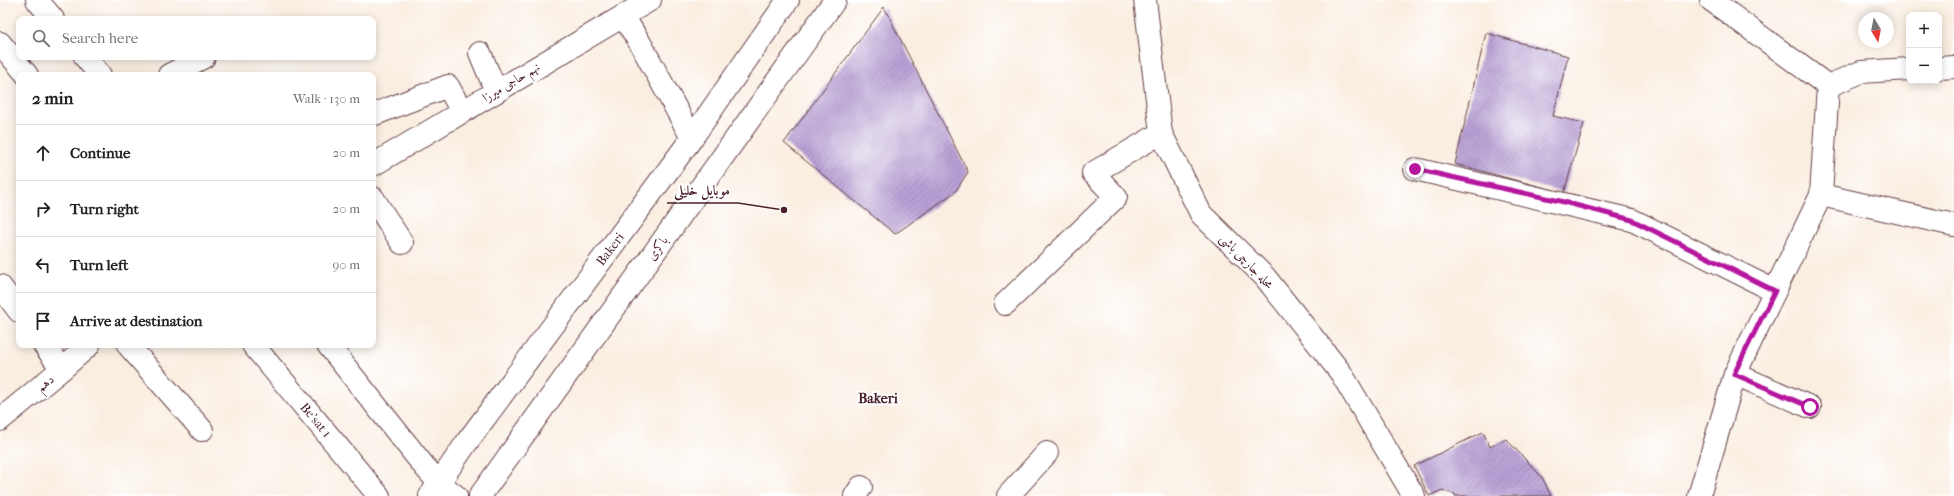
<!DOCTYPE html>
<meta charset="utf-8">
<style>
:root{--surface:#fff;--page:#f6f6f6;--text:#202124;--muted:#757577;--line:#e0e0e0}
body{margin:0;font-family:"IM FELL French Canon",Amiri,serif;background:var(--page);color:var(--text)}
.controls{position:absolute;right:12px;top:12px;display:grid;overflow:hidden;border-radius:8px;box-shadow:0 2px 10px #0003}
.controls button{width:36px;height:36px;display:grid;place-items:center;padding:0;border:0;border-bottom:1px solid var(--line);background:var(--surface);color:var(--text);font:20px sans-serif}
.compass{position:absolute;left:1858px;top:12px;width:36px;height:36px;border-radius:50%;background:var(--surface);box-shadow:0 2px 10px #0003;rotate:170deg}
.stop{position:absolute;width:12px;height:12px;margin:-9px;border:3px solid #b5179e;border-radius:50%;background:#fff}
.stop.end{background:#b5179e;border-color:#fff;box-shadow:0 1px 4px #0008}
.list{margin:0;padding:0;list-style:none}
h2{display:flex;justify-content:space-between;align-items:center;height:52px;margin:0;padding:0 16px;font-size:17px}
h2 small{font-size:13px;font-weight:400;color:var(--muted)}
.list li{display:grid;grid-template-columns:26px 1fr auto;gap:12px;align-items:center;box-sizing:border-box;height:56px;padding:0 16px;border-top:1px solid var(--line)}
.list b{display:block;font-size:15px;white-space:nowrap}
.list em{font-size:13px;font-style:normal;color:var(--muted)}
.icon{flex:none;width:22px;height:22px;fill:none;stroke:currentColor;stroke-width:2;stroke-linecap:round;stroke-linejoin:round}
.map{position:relative;flex:none;width:1954px;height:496px;overflow:hidden}
.search{position:absolute;background:var(--surface);box-shadow:0 2px 10px #0003;left:16px;top:16px;width:360px;height:44px;display:flex;align-items:center;gap:10px;box-sizing:border-box;padding:0 14px;border-radius:8px;color:var(--muted);font-size:15px}
.panel{position:absolute;background:var(--surface);box-shadow:0 2px 10px #0003;left:16px;top:72px;width:360px;height:276px;border-radius:8px}
.map>svg:first-child{display:block}
.building{fill:url(#building-hatch)}
.lines{fill:none;stroke-linecap:round;stroke-linejoin:round}
.street-casing{stroke:#643e46;stroke-width:24}
.secondary-casing{stroke:#643e46;stroke-width:24}
.street{stroke:#fff;stroke-width:22}
.secondary{stroke:#fff;stroke-width:22}
.route{stroke:#b5179e;stroke-width:5}
.labels{text-anchor:middle;dominant-baseline:central;stroke-width:4;stroke-linejoin:round;paint-order:stroke}
.street-label{font-size:13px;fill:#4a1f2b;stroke:#fff}
.neighbourhood-label{font-size:14px;font-weight:bold;fill:#4a1f2b;stroke:#fff}
.leader{fill:none;stroke:#4a1f2b;stroke-width:1.5}
.callout-dot{fill:#4a1f2b;stroke:#fff;stroke-width:1.5}
.callout-label{font-size:14px;text-anchor:middle;font-weight:bold;fill:#4a1f2b;stroke:#fff;stroke-width:4;stroke-linejoin:round;paint-order:stroke}
</style>
<div class="map">
<svg width="1954" height="496" viewBox="0 0 1954 496">
<defs>
<pattern id="building-hatch" width="6" height="6" patternUnits="userSpaceOnUse"><rect width="6" height="6" fill="#b8a0d5"/><path d="M-1 1l2-2M0 6l6-6M5 7l2-2" fill="none" stroke="#9882ad"/></pattern>
</defs>
<rect width="100%" height="100%" fill="#fff"/>
<filter id="ink" filterUnits="userSpaceOnUse"><feTurbulence type="fractalNoise" baseFrequency=".025" numOctaves="2"/><feDisplacementMap in="SourceGraphic" scale="8" xChannelSelector="R" yChannelSelector="G"/><feConvolveMatrix kernelMatrix="1 2 1 2 8 2 1 2 1" color-interpolation-filters="sRGB"/></filter>
<filter id="wash" filterUnits="userSpaceOnUse"><feTurbulence type="fractalNoise" baseFrequency=".012" numOctaves="4" result="noise"/><feDisplacementMap in="SourceGraphic" scale="16" xChannelSelector="R" yChannelSelector="G"/><feGaussianBlur stdDeviation="0.9" result="paint"/><feColorMatrix in="noise" values="0 0 0 0 0 0 0 0 0 0 0 0 0 0 0 0 0 1.4 0 .05"/><feComposite in="paint" operator="in"/></filter>
<g filter="url(#wash)">
<rect width="100%" height="100%" fill="#faeee1"/>
<g id="blocks">
<path class="building" d="M884 7 968 172 955 192 895 234 784 143Z
M1486 33 1568 56 1553 116 1584 123 1564 193 1455 164Z
M1483 432 1490 447 1506 439 1542 477 1551 496H1455V494L1442 490 1429 496 1414 466Z"/>
</g>
</g>
<g filter="url(#ink)">
<use href="#blocks" fill-opacity="0" stroke="#643e46" stroke-width="1"/>
<g class="lines">
<g class="street-casing">
<path id="street" d="M1145 0 1161 133 1201 214 1265 277 1341 373 1414 496
M623 16 640 43 692 138
M480 53 496 91
M1939 68 1954 67
M169 75 204 57
M1828 86 1861 72 1909 69
M375 114 448 86 462 112
M373 165 650 0
M1415 169 1632 220 1775 291
M1821 195 1954 225
M373 198 402 243
M0 286 19 311
M1005 304 1116 197 1093 173 1161 133
M44 345 62 369
M128 345 202 430
M1735 374 1810 407
M0 420 62 369 89 345
M855 496 861 487
M1008 496 1047 453
M1699 496 1735 374 1821 195 1828 86 1711 0"/>
</g>
<g class="secondary-casing">
<path id="secondary" d="M37 0 53 19
M0 43 27 75
M85 57 100 75
M253 345 379 496
M328 345 424 466 439 483 456 496
M430 496 467 442 692 138 788 0
M480 496 835 0"/>
</g>
<use href="#street" class="street"/>
<use href="#secondary" class="secondary"/>
</g>
</g>
<g class="lines" filter="url(#ink)">
<path class="route" d="M1415 169 1560 201 1632 220 1775 291 1734 374 1810 407"/>
</g>
<g class="labels">
<g class="street-label">
<text transform="translate(511 82) rotate(-31)">نهم حاجی میرزا</text>
<text transform="translate(657 248) rotate(-54)">باکری</text>
<text transform="translate(610 249) rotate(-53)">Bakeri</text>
<text transform="translate(1247 261) rotate(46)">محله جارچی باشی</text>
<text transform="translate(45 383) rotate(-39)">دهم</text>
<text transform="translate(316 420) rotate(50)">Be'sat 1</text>
</g>
<g class="neighbourhood-label">
<text x="878" y="398">Bakeri</text>
</g>
</g>
<path class="leader" d="M784 210L738 203H667"/>
<circle class="callout-dot" cx="784" cy="210" r="4"/>
<g class="callout-label">
<text x="702" y="195">موبایل خلیلی</text>
</g>
</svg>
<div class="controls">
<button>+</button>
<button>−</button>
</div>
<svg class="compass" viewBox="-18 -18 36 36"><path d="M0-13l5 13h-10z" fill="#e53935"/><path d="M0 13l5-13h-10z" fill="#757577"/></svg>
<div class="stop" style="left:1810px;top:407px"></div>
<div class="stop end" style="left:1415px;top:169px"></div>
<div class="search"><svg class="icon" aria-label="search" viewBox="0 0 24 24"><circle cx="10" cy="10" r="6"/><path d="M15 15l6 6"/></svg>Search here</div>
<section class="panel">
<h2>2 min<small>Walk · 130 m</small></h2>
<ul class="list">
<li><svg class="icon" aria-label="ahead" viewBox="0 0 24 24"><path d="M12 20V5M6 11l6-6 6 6"/></svg><div><b>Continue</b></div><em>20 m</em></li>
<li><svg class="icon" aria-label="right" viewBox="0 0 24 24"><path d="M7 20v-9h11M14 6l5 5-5 5"/></svg><div><b>Turn right</b></div><em>20 m</em></li>
<li><svg class="icon" aria-label="left" viewBox="0 0 24 24"><path d="M17 20v-9H6M10 6l-5 5 5 5"/></svg><div><b>Turn left</b></div><em>90 m</em></li>
<li><svg class="icon" aria-label="arrive" viewBox="0 0 24 24"><path d="M6 21V4h12l-3 4 3 4H6"/></svg><div><b>Arrive at destination</b></div></li>
</ul>
</section>
</div>
